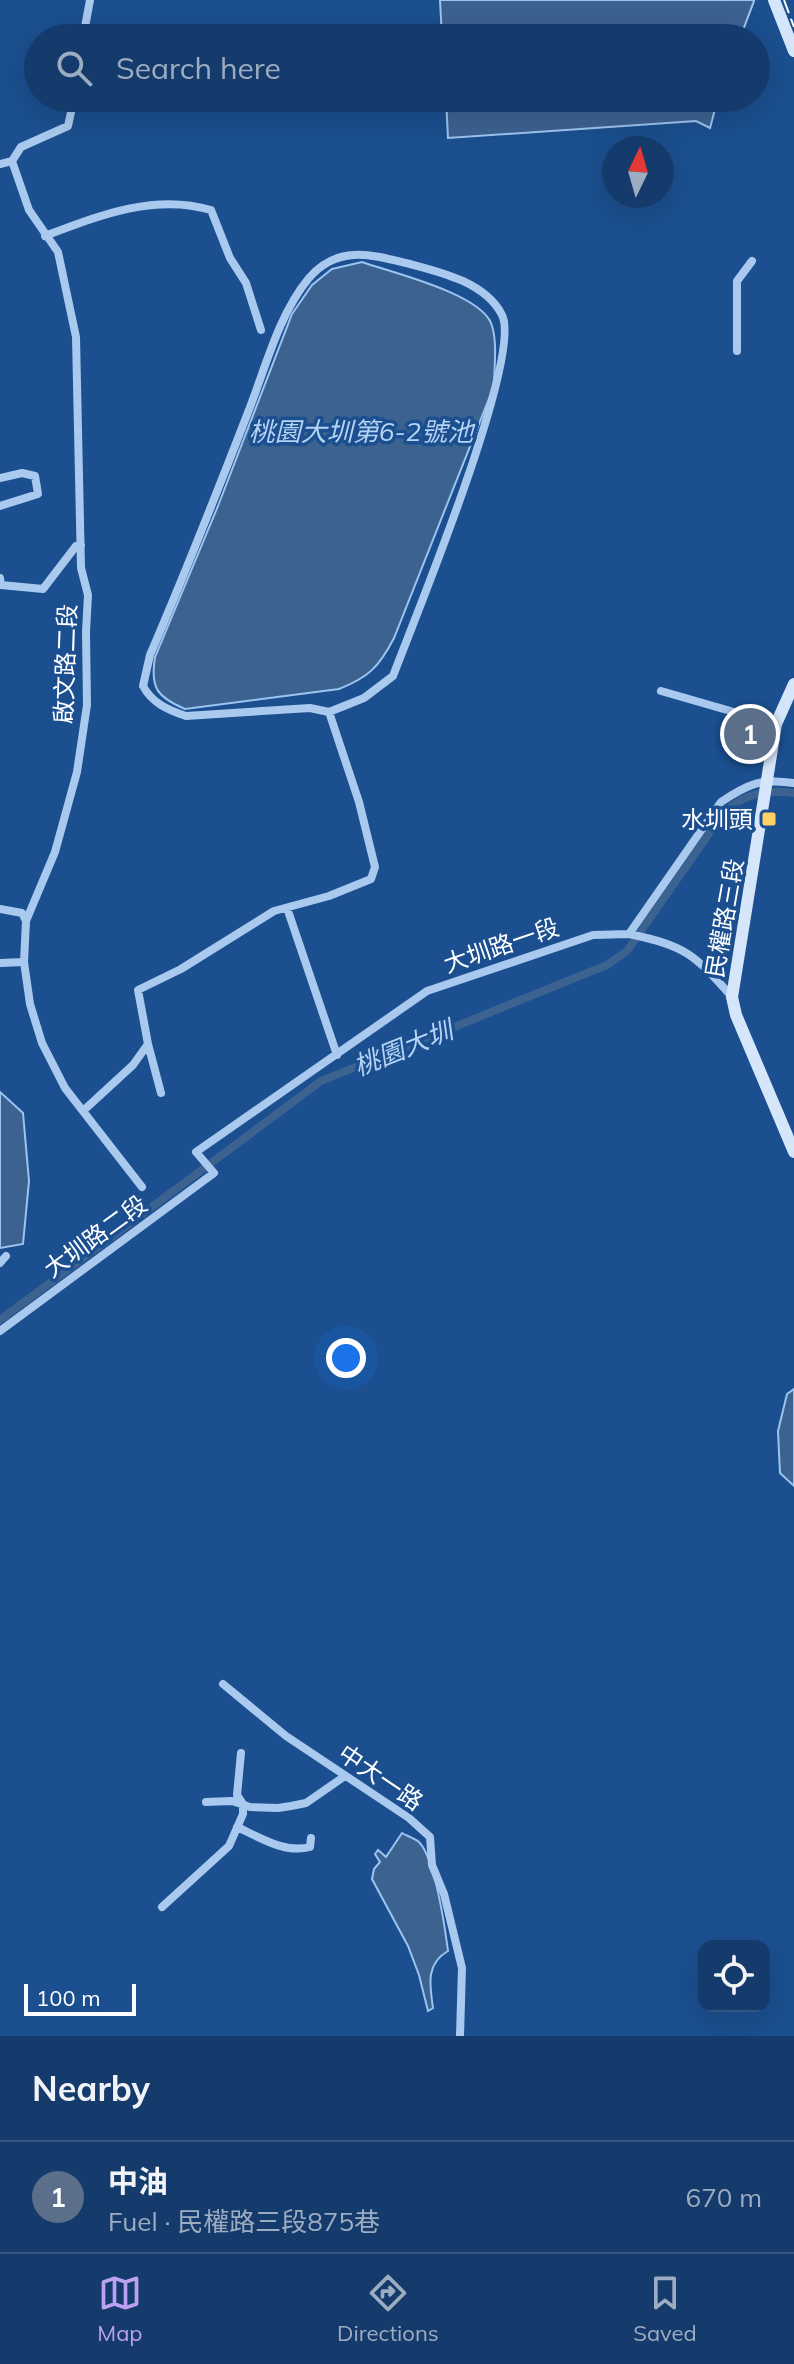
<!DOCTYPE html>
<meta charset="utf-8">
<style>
:root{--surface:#143b6b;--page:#214673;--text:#f1f3f6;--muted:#9dadc1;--line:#33557e;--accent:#bca0f2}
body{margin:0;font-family:Mulish,"Noto Sans TC",sans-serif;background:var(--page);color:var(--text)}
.controls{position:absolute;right:24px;bottom:24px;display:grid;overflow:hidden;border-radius:16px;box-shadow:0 8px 32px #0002}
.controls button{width:72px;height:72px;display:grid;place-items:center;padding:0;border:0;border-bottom:2px solid var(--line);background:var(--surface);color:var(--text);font:40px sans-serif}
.compass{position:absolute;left:602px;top:136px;width:72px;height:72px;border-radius:50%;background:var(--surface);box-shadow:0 8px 32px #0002;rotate:5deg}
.scale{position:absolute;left:24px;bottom:20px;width:112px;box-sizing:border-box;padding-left:8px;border:4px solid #fff;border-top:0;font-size:22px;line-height:28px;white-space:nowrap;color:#fff;-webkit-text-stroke:6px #1b4f8f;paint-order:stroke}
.you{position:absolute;left:346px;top:1358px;width:28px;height:28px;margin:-20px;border:6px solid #fff;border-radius:50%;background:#1a73e8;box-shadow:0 0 0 12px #1a73e833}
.badge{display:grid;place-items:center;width:52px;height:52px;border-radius:50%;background:var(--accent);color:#fff;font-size:26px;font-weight:700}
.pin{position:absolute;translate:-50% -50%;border:4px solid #fff;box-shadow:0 2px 8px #0006}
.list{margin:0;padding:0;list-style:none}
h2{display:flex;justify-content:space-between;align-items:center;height:104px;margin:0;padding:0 32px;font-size:34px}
h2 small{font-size:26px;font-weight:400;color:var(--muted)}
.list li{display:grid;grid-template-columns:52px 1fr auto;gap:24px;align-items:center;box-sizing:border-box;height:112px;padding:0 32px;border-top:2px solid var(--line)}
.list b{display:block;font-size:30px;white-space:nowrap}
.list p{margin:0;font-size:26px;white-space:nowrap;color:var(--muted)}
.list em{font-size:26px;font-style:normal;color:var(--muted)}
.icon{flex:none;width:44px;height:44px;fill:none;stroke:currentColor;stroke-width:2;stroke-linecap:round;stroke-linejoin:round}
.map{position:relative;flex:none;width:794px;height:2036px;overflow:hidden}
.search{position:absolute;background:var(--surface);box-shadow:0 8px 32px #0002;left:24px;right:24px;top:24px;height:88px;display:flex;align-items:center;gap:20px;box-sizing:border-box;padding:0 28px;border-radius:44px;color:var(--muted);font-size:30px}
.sheet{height:216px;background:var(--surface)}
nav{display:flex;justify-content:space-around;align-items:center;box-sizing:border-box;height:112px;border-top:2px solid var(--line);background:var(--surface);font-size:22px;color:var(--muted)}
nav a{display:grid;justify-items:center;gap:4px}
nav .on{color:var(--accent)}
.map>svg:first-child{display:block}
.water{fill:#3c6290;stroke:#9cc4f0;stroke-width:2}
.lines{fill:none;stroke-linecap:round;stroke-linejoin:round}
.canal{stroke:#3c6290;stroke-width:8}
.street{stroke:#a9c9ee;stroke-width:8}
.secondary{stroke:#d6e6fa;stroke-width:12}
.rail{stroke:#fff;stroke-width:2;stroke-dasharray:14 6;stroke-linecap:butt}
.poi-dot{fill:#ffd166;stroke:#1b4f8f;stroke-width:3}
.labels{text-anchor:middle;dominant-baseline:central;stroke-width:7;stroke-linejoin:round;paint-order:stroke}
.street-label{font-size:24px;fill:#fff;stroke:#1b4f8f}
.poi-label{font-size:24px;fill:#fff;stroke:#1b4f8f;text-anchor:end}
.water-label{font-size:26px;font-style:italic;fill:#b5d3f5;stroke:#1b4f8f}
</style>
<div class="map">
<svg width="794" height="2036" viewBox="0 0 794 2036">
<rect width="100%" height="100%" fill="#1b4f8f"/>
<path class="water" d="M440 0H754V1L740 38H442Z
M446 98H718L710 128 696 121 448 138Z
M362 262C393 273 478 293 491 323 498 341 494 367 494 386L394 638C379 667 369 677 339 689L185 709C157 697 150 688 155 657L218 506 292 314 312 285 332 269Z
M0 1092 23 1113 29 1181 23 1244 0 1248Z
M794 1389V1486L780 1473 778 1431 787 1394Z
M402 1833C407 1836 414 1838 419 1842 435 1858 445 1928 448 1951 425 1964 430 1986 433 2008L428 2011 419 1975 408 1946 372 1879 374 1869 380 1862 375 1854 378 1850 386 1857Z"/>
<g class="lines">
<path class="canal" d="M0 1320 321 1081 607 965 627 951 722 815C742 794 765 789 794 793"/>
<path class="street" d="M83 38 90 0
M12 161 29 210 58 252 76 337 81 568 88 595 86 632 87 705 77 772 55 852 26 921 24 962 30 1004 42 1043 65 1088 142 1187
M12 161 21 147 68 126 74 98
M0 164 12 161
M45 236C98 216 154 193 211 210L230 258 246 283 261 330
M737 351V281L752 261
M0 478 22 473 35 476 38 494 0 506
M0 578 1 585 43 589 76 546 81 545
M661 691 776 724
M287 908 337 1055
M0 909 22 913 26 921
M629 934C686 946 694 954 732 997
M0 963 24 962
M148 1044 161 1093
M83 1111 133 1065 148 1044 138 990 181 969 274 911 329 896 371 879 375 867 359 802 329 712 310 708 186 716C168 710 152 703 143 686L150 655C184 576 216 495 247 415 265 370 278 315 309 278 338 244 373 255 410 264 441 272 486 283 502 315 523 357 414 620 393 676L364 698 329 712
M0 1263 6 1256
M0 1331 214 1173 196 1152 427 991 593 935 629 934 721 802C748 784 761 778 794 783
M223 1684 286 1736 409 1818 430 1837 432 1865 444 1894 462 1968 460 2036
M206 1802 232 1801 250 1807 278 1808 291 1806 306 1803 345 1776
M237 1827C259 1837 285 1854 310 1847L311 1838
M162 1907 229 1846 243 1814V1804L237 1795 241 1753"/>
<path class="secondary" d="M774 0 794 51
M794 684 776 724 732 997 736 1015 794 1152"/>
<path class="rail" d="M784 0 794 27"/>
</g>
<rect class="poi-dot" x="761" y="811" width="16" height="16" rx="4"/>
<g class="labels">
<g class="street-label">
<text transform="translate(65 664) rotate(-88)">啟文路二段</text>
<text transform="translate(724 918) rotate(-80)">民權路三段</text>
<text transform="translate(501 945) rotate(-19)">大圳路一段</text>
<text transform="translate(95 1236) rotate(-36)">大圳路二段</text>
<text transform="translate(381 1777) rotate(34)">中大一路</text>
</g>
<g class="poi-label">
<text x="753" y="819">水圳頭</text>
</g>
<g class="water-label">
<text x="361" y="431">桃園大圳第6-2號池</text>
<text transform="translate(403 1048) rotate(-22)">桃園大圳</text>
</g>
</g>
</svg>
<div class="controls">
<button><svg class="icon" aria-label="locate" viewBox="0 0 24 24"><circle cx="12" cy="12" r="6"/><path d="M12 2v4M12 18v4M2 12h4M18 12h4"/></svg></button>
</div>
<svg class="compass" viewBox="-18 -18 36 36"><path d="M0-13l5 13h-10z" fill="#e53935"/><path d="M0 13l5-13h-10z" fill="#9dadc1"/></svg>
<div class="scale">100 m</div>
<div class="you"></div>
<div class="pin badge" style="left:750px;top:734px;background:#5c6f8a">1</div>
<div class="search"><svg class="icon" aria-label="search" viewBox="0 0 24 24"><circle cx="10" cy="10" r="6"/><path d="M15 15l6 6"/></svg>Search here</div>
</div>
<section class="sheet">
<h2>Nearby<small></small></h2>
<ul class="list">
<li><span class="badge" style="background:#5c6f8a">1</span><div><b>中油</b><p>Fuel · 民權路三段875巷</p></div><em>670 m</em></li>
</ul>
</section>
<nav>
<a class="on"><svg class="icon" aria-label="map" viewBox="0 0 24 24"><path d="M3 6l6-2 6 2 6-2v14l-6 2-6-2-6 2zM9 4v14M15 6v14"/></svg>Map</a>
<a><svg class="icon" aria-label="directions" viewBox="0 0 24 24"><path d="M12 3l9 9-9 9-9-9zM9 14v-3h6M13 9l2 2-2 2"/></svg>Directions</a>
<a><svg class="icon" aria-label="saved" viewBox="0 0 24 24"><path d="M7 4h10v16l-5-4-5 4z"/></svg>Saved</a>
</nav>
